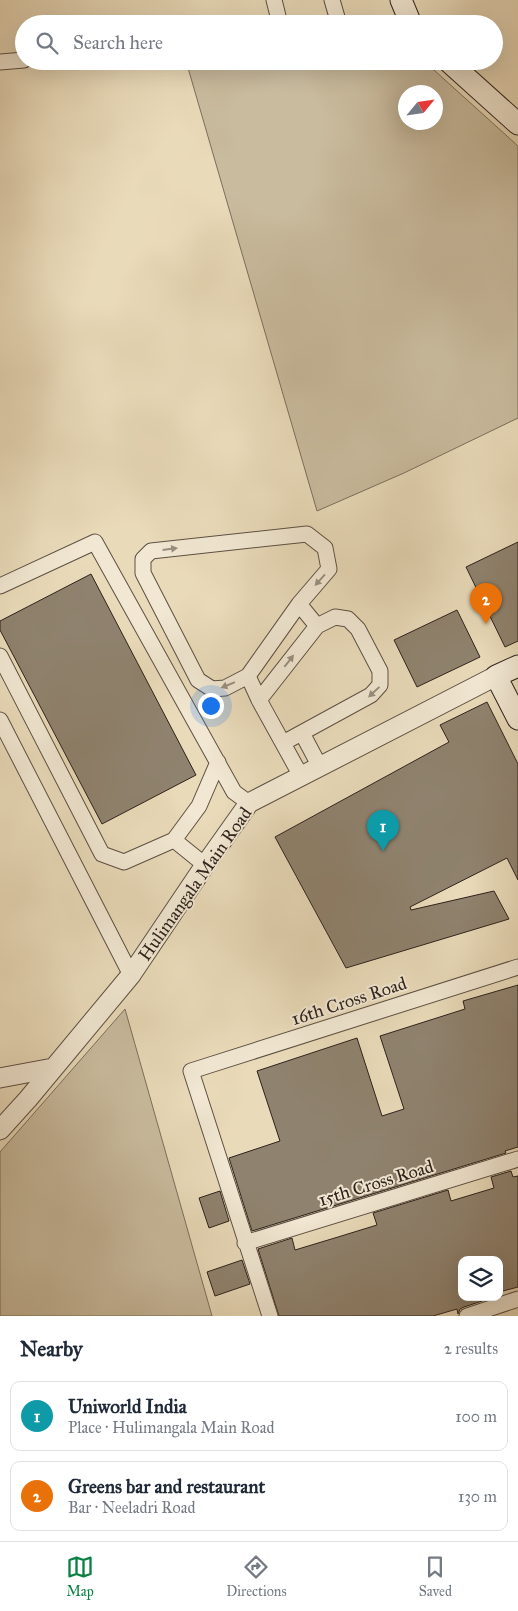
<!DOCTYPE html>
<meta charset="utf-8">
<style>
:root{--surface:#fff;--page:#f2f2f3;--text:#1f2937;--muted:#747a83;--line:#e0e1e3;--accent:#0b8043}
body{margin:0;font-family:"IM FELL Great Primer",serif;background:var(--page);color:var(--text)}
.controls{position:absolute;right:15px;bottom:15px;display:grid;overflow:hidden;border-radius:10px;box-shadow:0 5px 20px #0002}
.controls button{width:45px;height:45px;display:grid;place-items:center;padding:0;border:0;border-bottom:1px solid var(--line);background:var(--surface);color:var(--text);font:25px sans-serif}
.compass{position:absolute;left:398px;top:85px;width:45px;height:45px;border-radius:50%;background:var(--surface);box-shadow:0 5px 20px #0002;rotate:61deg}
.you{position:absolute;left:210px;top:705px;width:18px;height:18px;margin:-12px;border:4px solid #fff;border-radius:50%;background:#1a73e8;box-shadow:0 0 0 8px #1a73e833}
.badge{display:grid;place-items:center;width:32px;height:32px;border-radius:50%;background:var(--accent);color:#fff;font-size:16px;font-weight:700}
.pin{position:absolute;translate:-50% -41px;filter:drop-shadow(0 1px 2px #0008)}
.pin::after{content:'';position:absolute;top:26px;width:18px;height:15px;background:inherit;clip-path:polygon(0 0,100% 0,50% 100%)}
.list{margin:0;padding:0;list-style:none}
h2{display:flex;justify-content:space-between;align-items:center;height:65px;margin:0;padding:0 20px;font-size:21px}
h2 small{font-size:16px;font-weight:400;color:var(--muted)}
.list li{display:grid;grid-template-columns:32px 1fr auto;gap:15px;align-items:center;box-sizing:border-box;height:70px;margin:0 10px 10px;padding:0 10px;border:1px solid var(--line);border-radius:10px}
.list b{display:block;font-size:19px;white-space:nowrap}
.list p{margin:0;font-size:16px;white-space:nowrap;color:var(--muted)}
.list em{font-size:16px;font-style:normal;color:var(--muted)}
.icon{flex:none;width:28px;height:28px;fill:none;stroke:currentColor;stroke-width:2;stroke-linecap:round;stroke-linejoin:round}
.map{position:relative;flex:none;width:518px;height:1316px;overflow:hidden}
.search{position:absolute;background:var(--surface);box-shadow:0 5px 20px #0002;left:15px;right:15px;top:15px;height:55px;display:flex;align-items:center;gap:12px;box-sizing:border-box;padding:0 18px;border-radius:28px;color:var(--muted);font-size:19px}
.sheet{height:225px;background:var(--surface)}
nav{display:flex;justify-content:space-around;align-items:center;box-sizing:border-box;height:70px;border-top:1px solid var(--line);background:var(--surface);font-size:14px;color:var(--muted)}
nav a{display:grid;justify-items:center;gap:2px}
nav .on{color:var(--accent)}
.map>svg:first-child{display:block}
.green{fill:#c9bb9e;stroke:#7b6e5d;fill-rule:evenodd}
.building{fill:#8f826e;stroke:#2d221c}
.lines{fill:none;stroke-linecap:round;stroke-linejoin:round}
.minor-casing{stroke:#5c5043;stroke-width:17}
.tertiary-casing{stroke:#5c5043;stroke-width:21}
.secondary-casing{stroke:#2d221c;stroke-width:23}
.minor{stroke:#f1e7d2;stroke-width:15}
.tertiary{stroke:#f1e7d2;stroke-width:19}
.secondary{stroke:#f1e7d2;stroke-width:21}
.oneway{fill:#998e80}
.labels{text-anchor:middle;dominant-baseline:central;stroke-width:4;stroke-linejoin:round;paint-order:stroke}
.street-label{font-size:18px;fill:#2d221c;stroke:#f1e7d2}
</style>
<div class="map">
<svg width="518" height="1316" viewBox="0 0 518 1316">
<rect width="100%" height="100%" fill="#e9dab9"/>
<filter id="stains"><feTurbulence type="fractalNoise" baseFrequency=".004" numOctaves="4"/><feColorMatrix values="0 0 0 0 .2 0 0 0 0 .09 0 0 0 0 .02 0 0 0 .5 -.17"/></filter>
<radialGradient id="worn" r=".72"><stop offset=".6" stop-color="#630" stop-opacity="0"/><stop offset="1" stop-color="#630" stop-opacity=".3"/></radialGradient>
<path class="green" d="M186 61H424L518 146V418L404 473 317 511ZM406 92H436V122H406Z
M125 1009 212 1316H0V1152Z"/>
<path class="building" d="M518 542V641L505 647 466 567Z
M91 574 196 775 102 824 0 630V621Z
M457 610 480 657 417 687 394 640Z
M487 702 518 764V880L507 858 410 907 411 910 494 891 509 919 346 968 275 837 449 742 440 725Z
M518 985V1147L505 1151 506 1153 252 1231 229 1158 280 1141 257 1071 357 1038 382 1116 404 1109 380 1036 465 1009 463 1001Z
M511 1171 513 1177 518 1176V1287L499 1292V1260H462V1297H484L485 1300 464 1307 460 1309 458 1314 457 1309 433 1316H279L258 1249 292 1238 295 1250 338 1237 377 1225 373 1213 448 1190 451 1201 494 1188 491 1177Z
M220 1191 229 1221 209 1228 199 1198Z
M242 1260 250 1284 215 1296 207 1272Z"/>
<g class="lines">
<g class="minor-casing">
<path id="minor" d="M274 0 280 24
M332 0 339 24
M0 62 24 60
M0 586 95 542 234 792 249 803
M0 656 102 854 124 862 174 840 205 865
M248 676 299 604
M259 700 248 676 225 688 212 689 198 680 143 573V559L151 551 307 534 325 548 329 569 299 604 317 626
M0 720 131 975
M302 733 320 767
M283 743 371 695 380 685V671L358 629 348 619 335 617 317 626 259 700 301 776
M174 840 199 806 218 762
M245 1243 518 1159
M270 1316 191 1071 518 967
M467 1316 518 1299"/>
</g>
<g class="tertiary-casing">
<path id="tertiary" d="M0 1078 53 1068
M0 1130 28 1099 131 975 205 865 249 803 496 676"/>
</g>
<g class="secondary-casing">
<path id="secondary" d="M401 0 411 24
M448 61 518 124
M518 666 496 676 518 719"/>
</g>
<use href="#minor" class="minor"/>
<use href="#tertiary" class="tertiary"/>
<use href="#secondary" class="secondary"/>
</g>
<defs><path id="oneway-solid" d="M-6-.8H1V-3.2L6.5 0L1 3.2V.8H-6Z" transform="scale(1.25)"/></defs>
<g class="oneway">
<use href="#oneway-solid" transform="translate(170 549) rotate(-7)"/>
<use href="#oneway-solid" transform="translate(320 580) rotate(132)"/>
<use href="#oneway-solid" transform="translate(289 661) rotate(-52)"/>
<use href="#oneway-solid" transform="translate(228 685) rotate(158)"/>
<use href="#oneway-solid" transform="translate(374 692) rotate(137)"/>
</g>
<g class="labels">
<g class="street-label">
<text transform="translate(195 884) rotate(-55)">Hulimangala Main Road</text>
<text transform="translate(349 1001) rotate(-18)">16th Cross Road</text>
<text transform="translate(376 1183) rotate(-17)">15th Cross Road</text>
</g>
</g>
<rect width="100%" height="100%" filter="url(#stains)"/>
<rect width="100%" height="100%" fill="url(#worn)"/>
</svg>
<div class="controls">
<button><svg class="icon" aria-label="layers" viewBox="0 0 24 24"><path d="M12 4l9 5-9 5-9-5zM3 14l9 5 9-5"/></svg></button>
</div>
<svg class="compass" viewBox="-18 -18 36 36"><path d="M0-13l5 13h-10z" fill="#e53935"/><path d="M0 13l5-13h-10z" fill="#747a83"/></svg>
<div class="you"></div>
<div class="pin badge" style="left:383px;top:851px;background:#0f9aa8">1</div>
<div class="pin badge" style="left:486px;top:624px;background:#e8710a">2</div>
<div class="search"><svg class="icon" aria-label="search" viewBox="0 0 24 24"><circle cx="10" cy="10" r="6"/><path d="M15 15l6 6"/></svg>Search here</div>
</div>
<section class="sheet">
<h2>Nearby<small>2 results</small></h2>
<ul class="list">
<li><span class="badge" style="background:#0f9aa8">1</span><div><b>Uniworld India</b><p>Place · Hulimangala Main Road</p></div><em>100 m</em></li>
<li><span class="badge" style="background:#e8710a">2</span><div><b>Greens bar and restaurant</b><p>Bar · Neeladri Road</p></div><em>130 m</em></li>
</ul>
</section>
<nav>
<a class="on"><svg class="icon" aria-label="map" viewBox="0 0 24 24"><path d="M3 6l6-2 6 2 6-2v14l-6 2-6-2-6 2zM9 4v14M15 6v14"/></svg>Map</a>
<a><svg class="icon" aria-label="directions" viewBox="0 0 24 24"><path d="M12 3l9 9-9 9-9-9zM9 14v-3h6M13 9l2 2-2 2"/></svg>Directions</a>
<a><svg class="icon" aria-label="saved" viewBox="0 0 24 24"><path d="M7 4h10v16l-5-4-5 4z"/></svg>Saved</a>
</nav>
